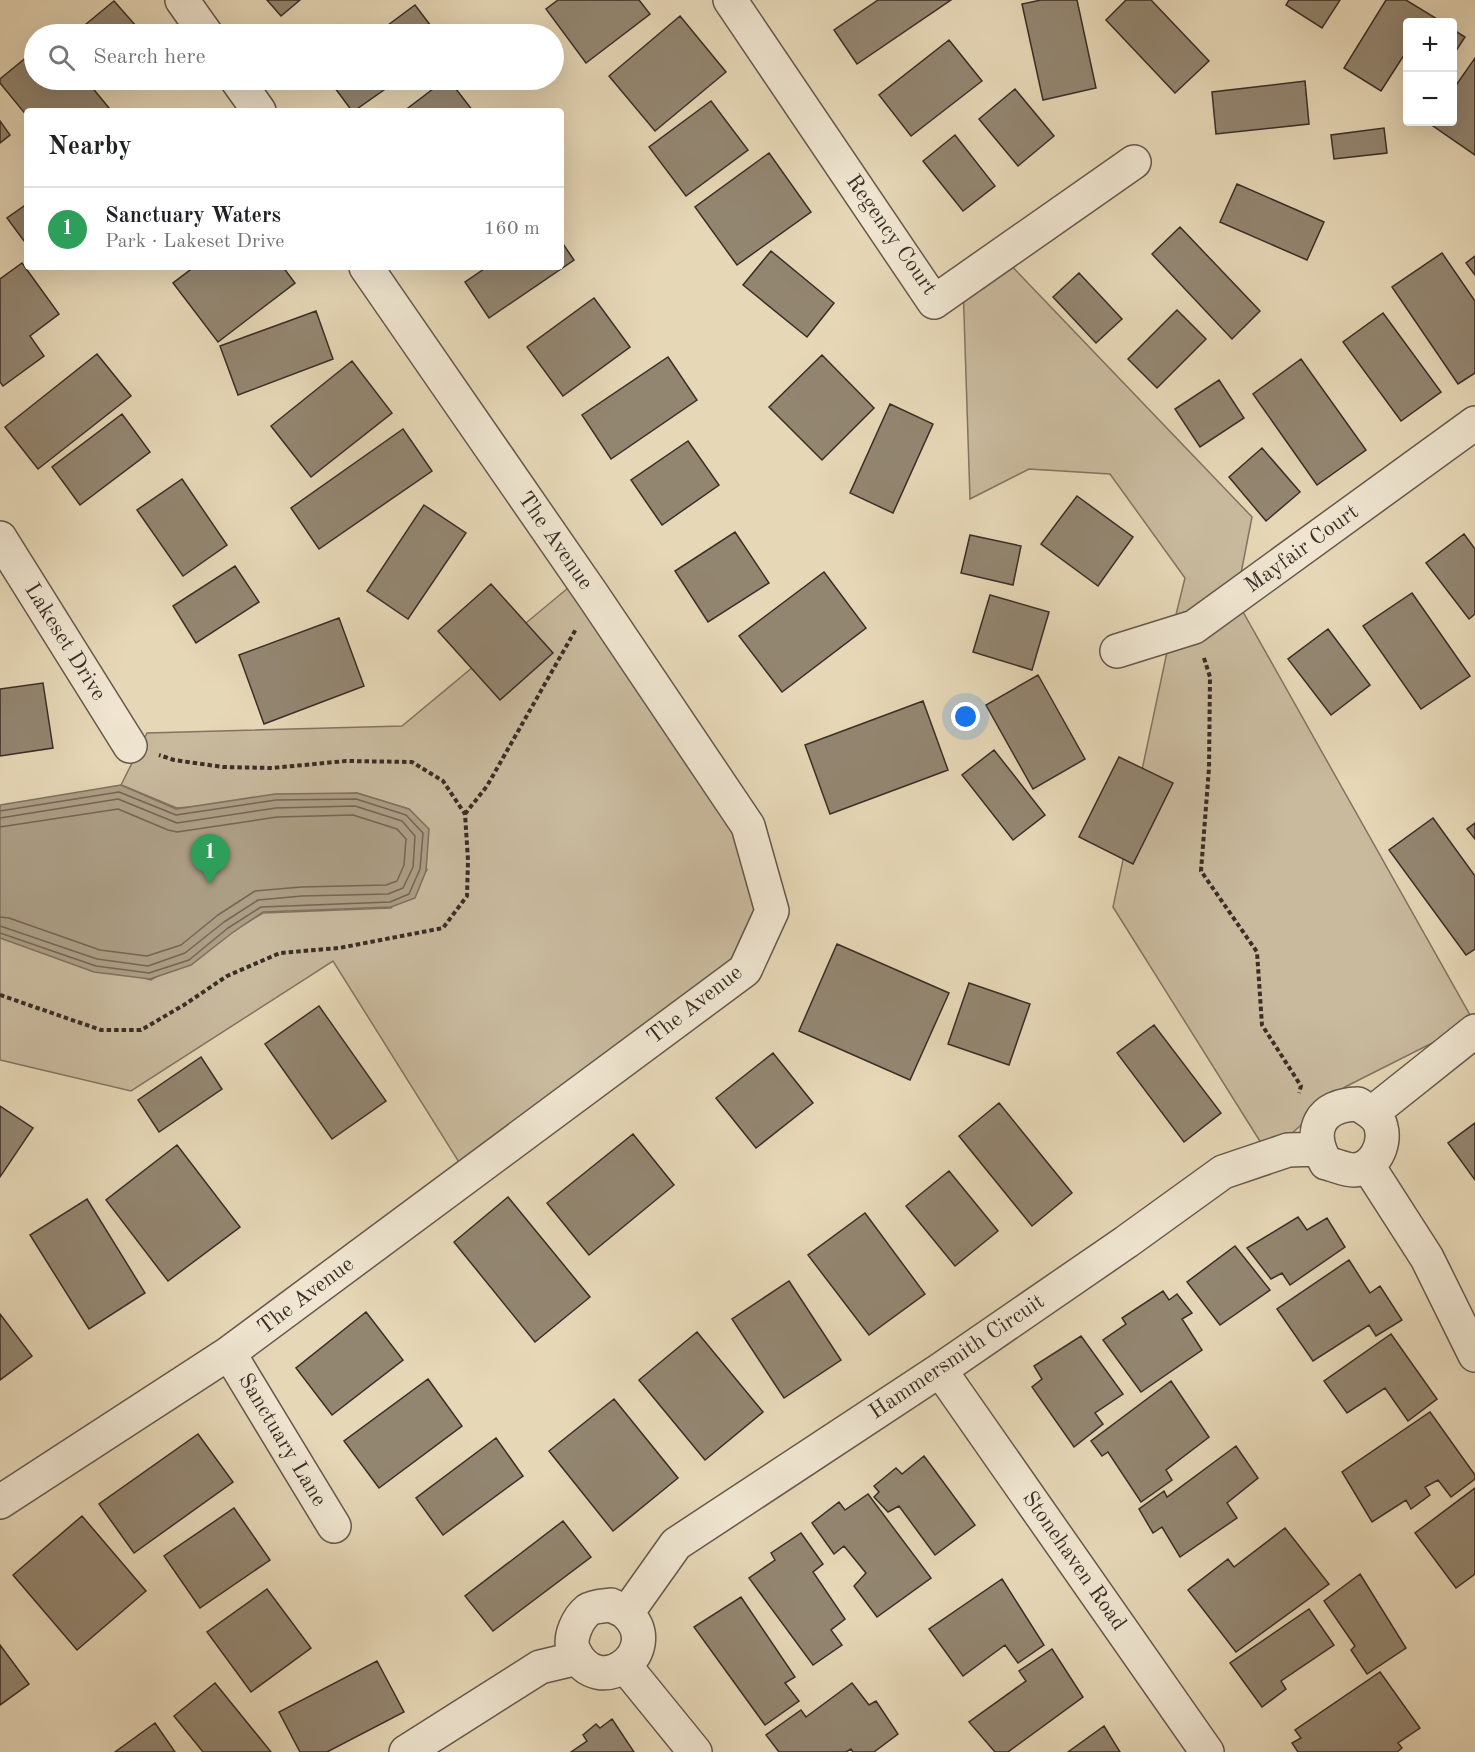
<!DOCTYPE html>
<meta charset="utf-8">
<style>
:root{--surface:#fff;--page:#f6f6f6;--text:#202124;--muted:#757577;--line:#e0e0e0;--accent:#8f2418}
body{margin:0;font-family:"Old Standard TT",serif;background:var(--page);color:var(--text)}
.controls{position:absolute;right:18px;top:18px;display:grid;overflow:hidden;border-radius:6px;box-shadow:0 6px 24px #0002}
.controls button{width:54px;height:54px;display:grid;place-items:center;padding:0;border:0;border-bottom:2px solid var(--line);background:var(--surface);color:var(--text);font:30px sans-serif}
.you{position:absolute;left:966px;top:717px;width:21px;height:21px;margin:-15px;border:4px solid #fff;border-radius:50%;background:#1a73e8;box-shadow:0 0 0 9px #1a73e833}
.badge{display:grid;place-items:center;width:39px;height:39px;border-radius:50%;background:var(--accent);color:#fff;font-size:20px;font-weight:700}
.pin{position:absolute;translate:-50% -50px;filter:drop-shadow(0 2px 3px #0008)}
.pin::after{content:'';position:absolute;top:32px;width:21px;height:18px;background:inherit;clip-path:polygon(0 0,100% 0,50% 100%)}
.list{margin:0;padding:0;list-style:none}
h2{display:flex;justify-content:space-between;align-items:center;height:78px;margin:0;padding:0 24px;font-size:26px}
h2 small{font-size:20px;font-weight:400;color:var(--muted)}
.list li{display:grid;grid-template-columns:39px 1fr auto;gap:18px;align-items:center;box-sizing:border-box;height:84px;padding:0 24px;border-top:2px solid var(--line)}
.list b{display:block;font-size:22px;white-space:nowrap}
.list p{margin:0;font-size:20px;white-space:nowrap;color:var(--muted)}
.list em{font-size:20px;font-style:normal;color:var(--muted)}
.icon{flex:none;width:33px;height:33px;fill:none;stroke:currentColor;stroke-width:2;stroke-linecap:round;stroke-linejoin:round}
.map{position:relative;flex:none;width:1475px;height:1752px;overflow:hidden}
.search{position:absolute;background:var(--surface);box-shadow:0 6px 24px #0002;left:24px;top:24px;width:540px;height:66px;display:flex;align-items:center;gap:15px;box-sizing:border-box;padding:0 21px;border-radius:33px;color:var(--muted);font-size:22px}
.panel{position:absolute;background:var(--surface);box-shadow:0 6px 24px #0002;left:24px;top:108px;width:540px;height:162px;border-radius:6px}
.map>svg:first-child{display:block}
.green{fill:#c9ba9e;stroke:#827462;stroke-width:1.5}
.water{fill:#ac9e85;stroke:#7e715f;stroke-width:1.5}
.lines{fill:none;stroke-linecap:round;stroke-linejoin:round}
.shore{stroke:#736656;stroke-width:1.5}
.building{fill:#938671;stroke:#3a2e27;stroke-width:1.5}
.street-casing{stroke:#65584b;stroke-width:36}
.path{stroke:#3a2e27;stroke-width:4;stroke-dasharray:4.5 3;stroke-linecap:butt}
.street{stroke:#efe5d0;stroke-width:33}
.labels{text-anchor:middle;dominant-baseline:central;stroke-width:4.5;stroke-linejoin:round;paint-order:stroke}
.street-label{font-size:22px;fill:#3a2e27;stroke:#efe5d0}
</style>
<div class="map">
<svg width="1475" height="1752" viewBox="0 0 1475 1752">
<rect width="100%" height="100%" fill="#e6d7b6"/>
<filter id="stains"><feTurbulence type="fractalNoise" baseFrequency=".00333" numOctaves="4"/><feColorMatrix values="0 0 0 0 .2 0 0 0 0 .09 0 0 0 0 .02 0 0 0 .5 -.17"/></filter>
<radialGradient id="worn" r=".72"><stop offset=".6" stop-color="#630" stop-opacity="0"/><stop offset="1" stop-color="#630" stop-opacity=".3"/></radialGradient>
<path class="green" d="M1002 256 1252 517 1236 599 1168 647 1185 578 1110 474 1029 469 970 499 963 284Z
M580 578 748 827 772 911 745 970 462 1167 333 961 131 1091 0 1060V937L151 980 263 913 391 908 427 870 409 809 357 793 177 808 121 785 147 733 402 726Z
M1238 603 1474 1022 1345 1087 1268 1154 1113 907 1167 652Z"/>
<path class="water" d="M121 785 176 809 275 794 357 793 409 809 429 829 426 871 415 898 391 907 263 912 232 933 191 965 150 979 94 972 0 938V805Z"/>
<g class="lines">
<path class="shore" d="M0 811 119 792 176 815 276 800 356 799 406 815 423 833 420 869 409 894 390 902 261 907 228 928 189 960 149 973 96 966 0 933
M0 818 118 799 177 823 276 808 355 806 402 821 415 836 413 867 403 888 388 894 302 896 258 900 224 922 185 953 148 966 97 959 0 926
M0 827 118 809 168 830 177 832 277 817 353 815 397 829 406 839 404 865 397 881 386 885 301 887 255 891 218 915 181 945 147 956 100 950 9 918 0 917"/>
</g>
<path class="building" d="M267 0H300L281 16Z
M558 0H639L650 14 586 63 546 9Z
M878 0H951L857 64 834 30Z
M1041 0H1077L1096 88 1043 100 1022 4Z
M1126 0H1151L1209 61 1175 93 1106 20Z
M1289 0H1340L1322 28 1286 5Z
M1386 0H1406L1442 22H1408V57L1404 55 1381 91 1344 68Z
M114 1 143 34H85L80 29Z
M415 5 437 34H376Z
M680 16 726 72 655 131 609 76Z
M1452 29 1465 37 1452 57Z
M949 40 982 81 911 136 879 95Z
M34 51V80H86L109 108 106 111H27V116L0 83V79Z
M1475 58V155L1430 124 1432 122H1452V91Z
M123 80H152L131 89Z
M329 80H398L354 111H352Z
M445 80H449L473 111H404Z
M1305 81 1309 124 1216 134 1212 92Z
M1015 89 1054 136 1018 166 979 119Z
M711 101 748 150 686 196 649 147Z
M0 121 10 135 0 143Z
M1384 128 1387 153 1334 159 1331 135Z
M955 135 995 186 963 211 923 161Z
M769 153 811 212 737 265 695 207Z
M1237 184 1324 222 1307 260 1220 222Z
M27 204V245L7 218Z
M1180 227 1260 311 1232 339 1152 254Z
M561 241 574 260 489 318 465 282 487 267H561Z
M771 251 834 303 807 337 743 285Z
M1442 253 1475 301V373L1458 384 1392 287Z
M1475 256V275L1466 263Z
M22 263 59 314 30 336 44 356 3 386 0 382V279Z
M194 267H283L295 283 218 342 173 283Z
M1079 273 1122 319 1096 343 1053 297Z
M594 298 630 347 563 396 527 347Z
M1177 310 1206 339 1157 388 1128 359Z
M316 311 333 359 238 395 220 346Z
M1383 313 1441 392 1401 421 1343 342Z
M97 354 131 396 38 469 5 427Z
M822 355 874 408 822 460 769 407Z
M668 357 697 400 611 459 582 415Z
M1301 359 1366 450 1317 485 1253 394Z
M352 361 392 413 311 477 271 426Z
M1219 380 1244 418 1200 447 1175 409Z
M890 404 933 424 893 513 850 493Z
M122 414 150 452 80 505 52 467Z
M403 429 432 471 319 549 291 508Z
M688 441 719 485 662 525 631 480Z
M1262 448 1300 492 1266 521 1229 477Z
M182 479 227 545 183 576 137 510Z
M1077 496 1133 537 1098 586 1041 544Z
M424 505 466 533 408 619 367 591Z
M735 532 769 583 708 622 675 571Z
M1464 534 1475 549V614L1469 619 1426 563Z
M970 535 1021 546 1013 585 961 573Z
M235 566 259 602 196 643 173 606Z
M824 572 866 628 782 692 739 636Z
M491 584 553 653 500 700 438 631Z
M1412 593 1470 676 1421 709 1363 626Z
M990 595 1049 612 1032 670 973 652Z
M339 618 364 686 264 724 239 655Z
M1328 629 1370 685 1331 715 1288 659Z
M1038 675 1085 759 1033 789 986 705Z
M43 683 53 748 0 756V689Z
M923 701 948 770 830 814 805 745Z
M994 750 1045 815 1013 840 962 775Z
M1119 757 1173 783 1133 864 1079 837Z
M1433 818 1475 876V949L1466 955 1389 850Z
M1475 823V839L1467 829Z
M837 944 949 993 910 1080 799 1031Z
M969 983 1030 1004 1009 1065 948 1044Z
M319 1006 386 1101 332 1139 265 1044Z
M1154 1025 1221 1113 1184 1142 1117 1053Z
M773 1053 813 1103 756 1148 716 1098Z
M201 1057 222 1089 159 1132 138 1100Z
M999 1103 1072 1193 1032 1226 959 1136Z
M0 1106 33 1128 0 1177Z
M1475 1123V1180L1448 1143Z
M633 1134 674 1185 589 1255 547 1203Z
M177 1145 240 1227 168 1281 106 1200Z
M949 1171 998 1231 955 1266 906 1206Z
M508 1197 590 1297 535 1342 454 1242Z
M87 1199 145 1293 89 1329 30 1235Z
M865 1213 925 1294 869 1335 808 1255Z
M1298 1217 1307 1230 1327 1218 1345 1247 1290 1285 1282 1273 1271 1279 1247 1248Z
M1235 1246 1270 1290 1220 1325 1187 1282Z
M1349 1260 1370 1293 1380 1286 1402 1320 1376 1336 1369 1325 1313 1361 1277 1309Z
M789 1281 841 1360 784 1398 732 1319Z
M1163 1291 1169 1300 1177 1294 1192 1313 1182 1319 1202 1350 1141 1392 1103 1340 1126 1324 1122 1318Z
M366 1312 403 1360 332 1415 296 1368Z
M0 1314 32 1356 0 1380Z
M697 1332 763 1412 705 1460 639 1380Z
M1391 1334 1437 1399 1408 1421 1385 1388 1347 1413 1324 1381Z
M1081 1336 1123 1394 1095 1413 1103 1424 1074 1447 1032 1387 1042 1379 1034 1366Z
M428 1379 462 1426 379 1488 344 1441Z
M1171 1381 1209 1437 1166 1470 1172 1480 1141 1502 1108 1452 1102 1456 1091 1441Z
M614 1399 678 1478 613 1531 549 1451Z
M1430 1412 1475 1475V1479L1451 1497 1438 1480 1425 1487 1430 1495 1411 1509 1406 1500 1372 1522 1342 1472Z
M198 1434 233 1482 134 1553 99 1504Z
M496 1438 523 1476 443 1535 416 1498Z
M1236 1446 1258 1478 1227 1503 1237 1518 1180 1557 1162 1527 1153 1533 1139 1509 1164 1491 1167 1497Z
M924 1456 975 1525 935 1555 899 1506 888 1512 874 1497 879 1492 874 1486 896 1468 902 1474Z
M1475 1488V1574L1456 1588 1415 1533Z
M868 1494 931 1578 877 1617 854 1586 866 1573 844 1546 834 1554 812 1523 839 1502 845 1510Z
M234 1508 270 1560 200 1608 164 1556Z
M82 1516 146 1591 77 1650 13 1575Z
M563 1521 591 1557 493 1631 465 1596Z
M1285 1528 1329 1584 1236 1652 1188 1590 1228 1559 1234 1567Z
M801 1533 823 1564 813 1572 845 1619 831 1630 842 1645 813 1665 749 1578 775 1560 771 1553Z
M1360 1574 1406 1648 1367 1674 1351 1650 1355 1646 1324 1601Z
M1002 1579 1044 1645 1018 1663 1005 1645 963 1676 929 1629Z
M267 1589 311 1648 251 1692 207 1632Z
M741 1597 795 1677 785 1683 799 1701 765 1725 694 1627Z
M1309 1609 1334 1645 1281 1681 1286 1689 1262 1707 1230 1663Z
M0 1645 29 1684 0 1705Z
M1052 1649 1083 1697 1008 1752H995L969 1722 1026 1681 1019 1671Z
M377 1661 404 1712 327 1752H300L279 1712Z
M1380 1672 1420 1728 1398 1743 1402 1748 1397 1752H1298L1292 1743 1301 1738 1295 1730Z
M215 1683 271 1752H203L174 1716Z
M852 1683 869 1705 876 1701 898 1734 874 1752H853L851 1749 846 1752H779L766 1735 801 1710 806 1717Z
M612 1719 634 1752H571L587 1741 583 1735 596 1724 600 1728Z
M155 1723 175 1752H115Z
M1104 1726 1120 1752H1068Z"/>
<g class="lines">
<g class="street-casing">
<path id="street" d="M182 0 206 34
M730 0 934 302 1134 162
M237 80 259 111
M0 538 130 746
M1117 651 1194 627 1475 423
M1358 1104C1367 1110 1379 1116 1381 1127 1386 1145 1374 1169 1354 1170 1345 1170 1335 1165 1326 1163 1307 1130 1320 1105 1358 1104Z
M1372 1113 1475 1031
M1368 1166 1427 1258 1475 1355
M229 1353 334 1526
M940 1370 1207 1752
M0 1502 229 1353 745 970 772 911 748 826 594 597 366 267
M611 1605C616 1608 624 1610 627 1614 665 1650 599 1703 574 1651 568 1638 578 1618 588 1610 594 1606 604 1606 611 1605Z
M627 1613 676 1544 940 1370 1126 1242 1223 1172 1288 1150 1318 1149
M625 1666 695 1752
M406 1752 540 1667 578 1658"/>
</g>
<path class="path" d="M1204 658 1210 677 1209 768 1201 871 1257 952 1262 1025 1301 1086 1299 1093
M465 814 487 786 576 629
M0 995 101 1030H141L184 1005 227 976 280 953 339 948 443 928 467 896 468 860 465 814 443 781 412 762 346 761 272 768 223 767 174 760 159 755"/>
<use href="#street" class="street"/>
</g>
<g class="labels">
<g class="street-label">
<text transform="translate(891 235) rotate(55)">Regency Court</text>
<text transform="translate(555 541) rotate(55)">The Avenue</text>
<text transform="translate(1302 549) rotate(-36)">Mayfair Court</text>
<text transform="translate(65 642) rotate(58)">Lakeset Drive</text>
<text transform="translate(695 1005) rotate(-38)">The Avenue</text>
<text transform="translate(306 1296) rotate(-37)">The Avenue</text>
<text transform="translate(957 1357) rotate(-34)">Hammersmith Circuit</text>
<text transform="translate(282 1440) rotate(59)">Sanctuary Lane</text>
<text transform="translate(1074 1561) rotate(55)">Stonehaven Road</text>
</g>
</g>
<rect width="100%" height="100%" filter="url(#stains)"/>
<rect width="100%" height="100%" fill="url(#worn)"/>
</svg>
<div class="controls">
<button>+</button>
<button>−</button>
</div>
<div class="you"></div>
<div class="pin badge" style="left:210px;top:884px;background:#2e9e5b">1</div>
<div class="search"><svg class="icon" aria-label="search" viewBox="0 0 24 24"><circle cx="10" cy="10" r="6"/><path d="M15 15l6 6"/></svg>Search here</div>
<section class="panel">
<h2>Nearby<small></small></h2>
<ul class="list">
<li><span class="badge" style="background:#2e9e5b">1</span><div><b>Sanctuary Waters</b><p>Park · Lakeset Drive</p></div><em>160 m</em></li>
</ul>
</section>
</div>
